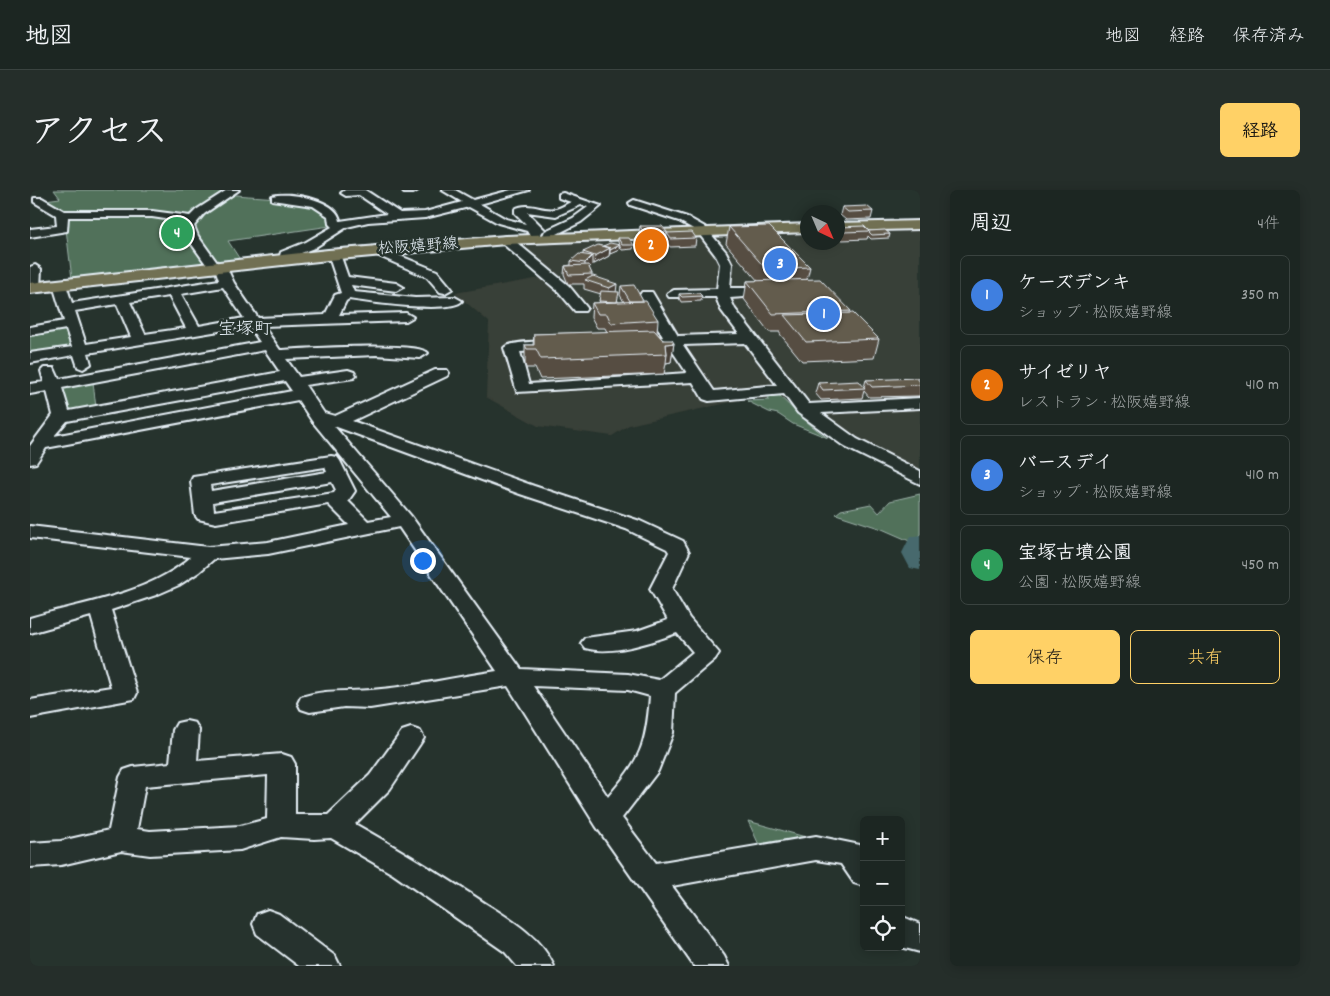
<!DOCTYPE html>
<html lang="ja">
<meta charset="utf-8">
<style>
:root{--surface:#1c2622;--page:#252e2a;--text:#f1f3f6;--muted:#a0a5a5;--line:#3a4340;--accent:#ffd166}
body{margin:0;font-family:Dekko,"Klee One",sans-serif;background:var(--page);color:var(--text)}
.controls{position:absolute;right:15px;bottom:15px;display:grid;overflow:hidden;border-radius:8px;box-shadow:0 2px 12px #0003}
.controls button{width:45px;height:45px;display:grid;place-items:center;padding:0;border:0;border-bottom:1px solid var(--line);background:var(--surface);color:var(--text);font:25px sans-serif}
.compass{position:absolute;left:770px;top:15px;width:45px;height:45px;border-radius:50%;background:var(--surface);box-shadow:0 2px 12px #0003;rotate:136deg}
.you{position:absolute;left:392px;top:370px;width:18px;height:18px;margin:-12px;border:4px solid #fff;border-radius:50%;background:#1a73e8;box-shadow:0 0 0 8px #1a73e833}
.badge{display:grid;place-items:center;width:32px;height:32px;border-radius:50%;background:var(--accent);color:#fff;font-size:16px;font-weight:700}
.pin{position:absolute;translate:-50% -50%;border:2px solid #fff;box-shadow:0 1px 5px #0006}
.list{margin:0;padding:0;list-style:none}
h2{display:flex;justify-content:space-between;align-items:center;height:65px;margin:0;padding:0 20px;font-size:21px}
h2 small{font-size:16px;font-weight:400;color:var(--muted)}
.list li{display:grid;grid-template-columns:32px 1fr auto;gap:15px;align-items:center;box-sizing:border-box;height:80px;margin:0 10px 10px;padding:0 10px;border:1px solid var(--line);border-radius:8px}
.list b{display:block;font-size:19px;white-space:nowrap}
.list p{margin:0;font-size:16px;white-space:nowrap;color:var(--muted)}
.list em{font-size:16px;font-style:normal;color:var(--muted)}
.actions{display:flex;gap:10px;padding:15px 20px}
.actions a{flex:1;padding:11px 0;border:1px solid var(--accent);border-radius:8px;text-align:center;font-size:18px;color:var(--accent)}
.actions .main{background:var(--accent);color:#111}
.icon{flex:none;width:28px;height:28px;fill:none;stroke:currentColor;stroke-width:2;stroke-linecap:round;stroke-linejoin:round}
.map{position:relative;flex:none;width:890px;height:776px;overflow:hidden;border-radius:8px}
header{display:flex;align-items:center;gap:30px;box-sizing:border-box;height:70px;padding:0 25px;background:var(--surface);border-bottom:1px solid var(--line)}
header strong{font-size:24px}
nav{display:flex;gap:28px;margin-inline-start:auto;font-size:18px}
.intro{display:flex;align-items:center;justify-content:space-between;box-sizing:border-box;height:120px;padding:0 30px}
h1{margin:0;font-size:35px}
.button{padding:12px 22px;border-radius:8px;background:var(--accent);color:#111;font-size:18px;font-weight:700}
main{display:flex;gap:30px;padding:0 30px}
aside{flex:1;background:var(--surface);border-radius:8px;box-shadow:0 2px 12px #0003}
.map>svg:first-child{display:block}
.built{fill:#393f37}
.green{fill:#51715a;stroke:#9cb1a9}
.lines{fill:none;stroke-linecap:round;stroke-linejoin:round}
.river{fill:#46696d;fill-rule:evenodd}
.minor-casing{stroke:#e8f1f8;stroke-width:4}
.major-casing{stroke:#e8f1f8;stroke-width:4}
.minor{fill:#26332d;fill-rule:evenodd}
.major{fill:#716f52;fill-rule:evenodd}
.wall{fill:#564e43;stroke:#e8f1f8}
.shaded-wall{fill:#464037;stroke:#e8f1f8}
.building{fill:#645b4e;stroke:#e8f1f8}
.labels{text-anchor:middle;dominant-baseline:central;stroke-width:5;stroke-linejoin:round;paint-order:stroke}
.far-street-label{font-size:16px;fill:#e8f1f8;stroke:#26332d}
.far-quarter-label{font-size:18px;fill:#e8f1f8;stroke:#26332d}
</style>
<header>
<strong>地図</strong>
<nav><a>地図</a><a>経路</a><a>保存済み</a></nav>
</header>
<div class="intro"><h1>アクセス</h1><a class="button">経路</a></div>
<main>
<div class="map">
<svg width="890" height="776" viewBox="0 0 890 776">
<rect width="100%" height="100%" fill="#26332d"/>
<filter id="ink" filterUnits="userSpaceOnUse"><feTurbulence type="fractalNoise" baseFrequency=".02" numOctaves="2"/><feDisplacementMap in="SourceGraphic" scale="10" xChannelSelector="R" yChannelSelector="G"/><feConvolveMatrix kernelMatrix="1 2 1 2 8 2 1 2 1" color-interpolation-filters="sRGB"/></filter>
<g filter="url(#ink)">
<path class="built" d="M890 40V279L835 252 799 230 776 209H715L599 235 582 246 508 236 456 207 459 132 425 103 522 86 486 54 777 43 778 52H808V42Z"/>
<path class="green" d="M24 0H195L192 3C223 9 274 4 300 23V36L198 51 211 71 42 89 34 22 15 10 30 8Z
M35 137 45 157 0 166V142Z
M63 192 66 218 37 222 32 198Z
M747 203C763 220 778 234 798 248L763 234 748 224 739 222 717 211 739 210 736 204Z
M890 304V344L884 353 852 339 806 324 811 320 841 314 849 323 860 311Z
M718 631 779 648 730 657Z"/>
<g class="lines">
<path class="river" d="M890 345V380L880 378 872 363 880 347Z"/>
<g class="minor-casing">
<path id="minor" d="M197 0H209L174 24 164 36 168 46 188 74H195L204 93 228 128 295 125 305 105 311 103 298 64 304 60 310 64 318 87 366 93 373 97 366 101 321 95 324 102 385 108 425 107 432 111C421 124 337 112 319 109L316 111 309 125 376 123 383 127 376 131 233 136 250 160C271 159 389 151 398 163L390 168 346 165 256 169 269 187 318 180 324 182 326 185 324 188 275 195 294 223 305 226 405 180H417L419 183 417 186 322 231 504 296 610 331 653 351 659 362 642 399 659 428 689 463 685 469 645 503 643 543 628 581 592 628 626 673 786 646 830 655 834 660V696L824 693 811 674 786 670 642 696 694 766 699 776H664L566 636 478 496 340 518 314 517 280 522 271 519 268 513 271 507C296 499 316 502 341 500 383 497 426 487 467 481L369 337 238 364 184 369 169 382 149 395 126 405 81 420 107 503 104 509 0 528V510L81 497 61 426 0 443V428C53 412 118 405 161 367L0 348V336L178 357 238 352 319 335 298 314 186 333 168 329 165 325 161 291 163 287 301 266 307 267 310 271 325 301 318 311 338 331 361 327 282 231 268 210 16 258 6 273 0 274V256L23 225 17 201 0 204V194L14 192 11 181 14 178H24L29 189 230 152 219 136 58 163 61 174 53 179 48 177 44 165 0 173V163L42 157 36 139 0 145V137L34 131 23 95 25 92H35L42 113 189 90 186 81H181L156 46 152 36 155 32 122 27H38L37 41 0 47V39L27 36 26 25 4 12V8H12L34 21H122L160 26 166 20ZM193 97 214 128 169 136 151 104ZM139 106 156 138 115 144 100 112ZM87 114 101 147 56 154 45 121ZM235 160 250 182 39 221 32 198ZM255 191 262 201 24 246 37 231ZM304 236 490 304 596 339 637 359 639 362 620 399 638 430 607 441 555 448 551 453 555 458C582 466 621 452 647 443L663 462 629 490 598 484 491 479 381 326ZM295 277 297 282 181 301 180 295ZM302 292 306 300 304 303 184 321 183 312ZM503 496 598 500 620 506C616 557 611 568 578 607Z
M335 0 370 23 395 22 432 12 412 0H425L443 10 481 0H499L450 14 476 29 496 34 485 23V19C499 11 512 22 526 19 531 18 536 14 541 12L529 8V4L533 3 571 16 551 32 525 45 522 51 518 52 512 49 507 52 503 51 497 41 468 33 439 17 395 28 338 32 317 37 284 58 261 67 259 72H251L249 69 251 62 276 52 302 37 299 34 298 26 283 16 242 10V6C260 1 308 10 310 31L357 24 329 5 316 6 311 3 315 0ZM551 15 558 17 543 28 515 41 512 47 510 43 515 40 497 22 526 26Z
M373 0H388L383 3H374Z
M604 10 657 27 675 37 696 62 702 74 700 98H748L750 101 748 104 743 105 700 108 705 119 779 214 890 208V218L791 223 827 249 890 281V294L815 257 768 223 754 204 679 211 673 209 663 192 487 202 474 158C479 151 526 149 531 156L524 160 490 162 499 194 657 183 639 156H615L608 152 615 148 633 147 610 105 612 102H622L648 146 709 144 691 120 686 107H639L637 104 644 100 687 99 690 74 686 66 667 41 649 31 600 15 599 13ZM715 153 747 195 684 201 653 155Z
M476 46 480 47 539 96 557 118 555 121H545L529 102 472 53V47Z
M346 56 407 81 422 99 415 103 410 102 397 87 342 63 340 60 342 57Z
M5 75 11 79 10 98 3 102 0 101V77Z
M156 531 165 533 169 540 167 571 252 564 261 567 265 574V625H298L340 585 372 541 381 538 390 541 394 548 360 599 325 634C366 657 405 681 444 706 472 725 509 743 524 776H487L475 762 363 684 301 648 284 649 251 647 210 660 120 665 91 661 31 675 0 677V653L31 651 79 640 90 587 94 580 103 577 140 573 143 540 147 533ZM238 585 237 629 210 636 120 641 107 639 115 596Z
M238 720 249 724 305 766 310 776H269L227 744 223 734 227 724Z
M871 726 890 734V762L871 757Z"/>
</g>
<g class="major-casing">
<path id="major" d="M890 31V39L808 41V33Z
M778 34V42L476 54 298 70 0 103V93L298 60 476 46Z"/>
</g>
<use href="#minor" class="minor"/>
<use href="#major" class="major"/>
</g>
<path class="wall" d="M812 17 843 21 841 29 816 30 810 25Z
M610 36 637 42 635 59 613 60 608 53Z
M699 37 780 77 777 89 821 121 820 123 849 149 844 168 772 171 750 144V142H739L714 109 717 91H728L696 54Z
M809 37 839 41 860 44 859 48 841 49 838 46 837 49 812 50 808 46Z
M637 43 666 48 665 56 640 57 636 51Z
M588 48 604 55 603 59 592 60 590 56 589 60 579 64V66L564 74H562V75L559 78 562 84V87L586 102 588 112H594L590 105 591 96 613 111 628 130 627 143 633 150 644 153 641 172 636 173 634 184 510 189 505 178H496L495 174V155H503L504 144 577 142 575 138H567L561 127 562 113H569L571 104 554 99V94H538L534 84 535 76 541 75V71L553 65V62L573 56 589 55 588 52Z
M649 104 672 106 671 111 651 112 649 108Z
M836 190 890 192V206L839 207 834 201 832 208 791 210 785 203 788 193 834 197Z"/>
<path class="shaded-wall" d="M590 55 589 60 580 64V60Z
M580 58 579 66 564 74 565 66Z
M562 66V75L555 82V73Z
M587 94 586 103 578 107 579 98Z
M644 153 641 172 636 173 637 164 636 154Z"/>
<path class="building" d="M837 16 843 21 818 22 812 17Z
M610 36H632L637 42 614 43Z
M739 36 780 77 736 79 699 37Z
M834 36 839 41 814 42 809 37Z
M855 40 860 44 842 45 838 41Z
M662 42 666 48 641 49 637 43Z
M588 48H599L604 55H592Z
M580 53 590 55 580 60V58L573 56Z
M568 55 580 58 565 66 553 62Z
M549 64 562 66 555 73 541 71Z
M558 75 562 84 539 85 535 76Z
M563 86 587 94 579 98 555 90Z
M790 89 821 121 743 124 717 91Z
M604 95 613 111H600L591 96Z
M571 101 589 102 587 112 569 111Z
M669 103 672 106 652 107 649 104Z
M616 111 628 130 581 133 577 124H568L562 113Z
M823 123 849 149 776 152 754 125Z
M624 140 633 150H642L644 153 636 154 637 164 511 169 506 159H497L495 155H504V144Z
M887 188 890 192V195L842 197 836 190Z
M829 191 835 198 793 200 788 193Z"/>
</g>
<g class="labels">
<g class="far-street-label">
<text transform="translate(388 57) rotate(-4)">松阪嬉野線</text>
</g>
<g class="far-quarter-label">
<text x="215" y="140">宝塚町</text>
</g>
</g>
</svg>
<div class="controls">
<button>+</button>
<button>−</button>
<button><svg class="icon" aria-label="locate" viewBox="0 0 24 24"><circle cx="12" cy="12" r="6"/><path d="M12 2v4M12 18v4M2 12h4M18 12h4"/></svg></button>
</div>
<svg class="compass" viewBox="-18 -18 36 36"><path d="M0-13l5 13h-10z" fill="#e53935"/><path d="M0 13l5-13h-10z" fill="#a0a5a5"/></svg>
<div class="you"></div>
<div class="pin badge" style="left:794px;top:124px;background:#3f7fe0">1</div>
<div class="pin badge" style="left:621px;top:55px;background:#e8710a">2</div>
<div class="pin badge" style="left:750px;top:74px;background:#3f7fe0">3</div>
<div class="pin badge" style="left:147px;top:43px;background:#2e9e5b">4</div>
</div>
<aside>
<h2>周辺<small>4件</small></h2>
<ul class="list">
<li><span class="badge" style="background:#3f7fe0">1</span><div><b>ケーズデンキ</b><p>ショップ · 松阪嬉野線</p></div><em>350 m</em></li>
<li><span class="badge" style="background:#e8710a">2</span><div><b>サイゼリヤ</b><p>レストラン · 松阪嬉野線</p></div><em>410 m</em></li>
<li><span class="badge" style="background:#3f7fe0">3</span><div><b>バースデイ</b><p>ショップ · 松阪嬉野線</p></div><em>410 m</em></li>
<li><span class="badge" style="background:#2e9e5b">4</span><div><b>宝塚古墳公園</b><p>公園 · 松阪嬉野線</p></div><em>450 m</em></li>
</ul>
<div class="actions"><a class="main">保存</a><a>共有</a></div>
</aside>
</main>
